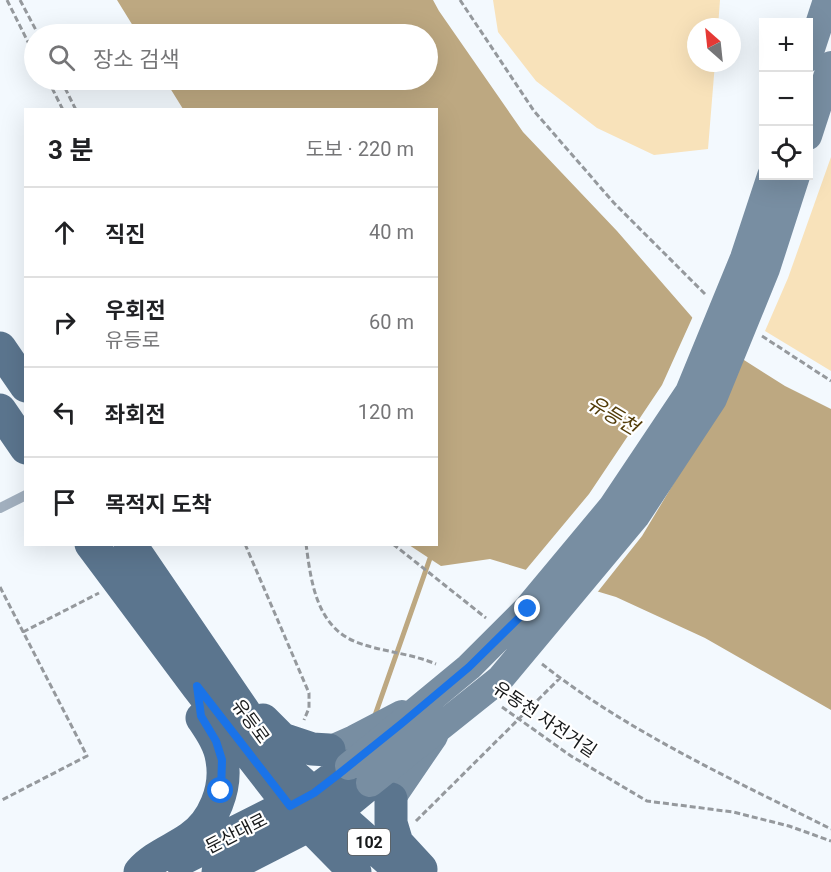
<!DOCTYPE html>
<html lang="ko">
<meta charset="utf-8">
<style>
:root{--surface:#fff;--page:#f6f6f6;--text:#202124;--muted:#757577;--line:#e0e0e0}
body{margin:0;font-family:Roboto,"Noto Sans KR",sans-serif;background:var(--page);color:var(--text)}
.controls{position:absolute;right:18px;top:18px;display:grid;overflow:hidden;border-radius:0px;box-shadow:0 6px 24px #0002}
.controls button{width:54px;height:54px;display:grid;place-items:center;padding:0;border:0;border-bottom:2px solid var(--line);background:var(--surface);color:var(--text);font:30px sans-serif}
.compass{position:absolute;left:687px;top:18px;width:54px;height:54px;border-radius:50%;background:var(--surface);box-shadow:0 6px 24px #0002;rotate:333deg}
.stop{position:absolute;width:18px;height:18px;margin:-14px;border:4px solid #1a73e8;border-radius:50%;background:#fff}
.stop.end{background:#1a73e8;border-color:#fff;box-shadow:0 2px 6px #0008}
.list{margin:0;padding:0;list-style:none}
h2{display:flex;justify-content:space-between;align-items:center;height:78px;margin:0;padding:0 24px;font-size:26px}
h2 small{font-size:20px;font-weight:400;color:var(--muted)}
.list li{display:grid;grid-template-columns:39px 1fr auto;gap:18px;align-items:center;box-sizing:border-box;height:90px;padding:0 24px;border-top:2px solid var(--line)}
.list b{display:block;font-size:22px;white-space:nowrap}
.list p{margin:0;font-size:20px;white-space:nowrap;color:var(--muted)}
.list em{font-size:20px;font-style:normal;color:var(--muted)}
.icon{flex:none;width:33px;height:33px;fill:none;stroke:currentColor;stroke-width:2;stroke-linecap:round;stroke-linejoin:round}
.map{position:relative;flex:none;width:831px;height:872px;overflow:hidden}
.search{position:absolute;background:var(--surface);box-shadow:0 6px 24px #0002;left:24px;top:24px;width:414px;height:66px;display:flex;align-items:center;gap:15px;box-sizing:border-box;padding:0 21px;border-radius:33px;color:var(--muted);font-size:22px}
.panel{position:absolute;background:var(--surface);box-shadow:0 6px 24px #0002;left:24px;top:108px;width:414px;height:438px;border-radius:0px}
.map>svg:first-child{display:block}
.green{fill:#f8e2ba}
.water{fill:#bda881}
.pier{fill:#f3f9fe}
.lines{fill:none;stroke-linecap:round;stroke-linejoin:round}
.stream{stroke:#bda881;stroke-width:5}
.path{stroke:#95999d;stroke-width:3;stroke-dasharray:6 3;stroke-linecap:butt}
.lane{stroke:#a2b0bf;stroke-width:10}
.secondary{stroke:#788ea2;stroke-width:28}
.primary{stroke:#5b758e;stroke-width:33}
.secondary-bridge{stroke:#788ea2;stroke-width:28}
.route{stroke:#1a73e8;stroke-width:8}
.labels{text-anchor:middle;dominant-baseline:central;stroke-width:4.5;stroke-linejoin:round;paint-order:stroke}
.shield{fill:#fff;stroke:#5c5d5e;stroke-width:1.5}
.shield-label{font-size:16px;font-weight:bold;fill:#161819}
.street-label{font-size:18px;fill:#161819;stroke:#fff}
.water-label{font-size:20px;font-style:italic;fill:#523c09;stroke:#fff}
</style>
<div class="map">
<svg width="831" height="872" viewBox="0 0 831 872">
<rect width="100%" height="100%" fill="#f3f9fe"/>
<path class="green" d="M493 0H720L718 27H696V63H715L708 149 654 155 597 128 536 81 498 32Z
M831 157V371L765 331 788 278Z"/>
<path class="water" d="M117 0H433L439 11 523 132 617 231 711 339 785 386 831 409V710L705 638 616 597 490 559 441 566 409 545 436 544V110L183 109 165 80H428V34H138Z"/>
<path class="pier" d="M694 314 713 336V418L642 536 596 594 524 572 589 494 662 385Z"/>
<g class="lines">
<path class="stream" d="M374 718 435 544"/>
<path class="path" d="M7 0 34 54
M20 0 38 34
M460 0 534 111 614 203 706 295
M48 80 63 110
M61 80 76 110
M762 336 831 381
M245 544 309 693V708L304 720
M306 544C311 581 316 626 356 642 382 652 410 653 436 664
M393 544 486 618
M0 587 87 756 0 801
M23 632 99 593
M542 664C628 732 734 780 831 829
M502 707 571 756 647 801 733 812 789 826 831 841
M416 821 560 678"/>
<path class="lane" d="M0 508 26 495"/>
<path class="secondary" d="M808 136 831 65
M329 750 354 739 402 714
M391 799 434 736"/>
<path class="primary" d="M0 348 26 386
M0 410 26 448
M91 544 197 686 290 806 355 872
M130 544 260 735 293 775 402 872
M263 720 282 739 312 749 329 750
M391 799V823L397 843 421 869
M180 860 313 793 349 766
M140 872C154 856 173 850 190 838 214 822 227 788 222 760 220 744 210 730 202 718
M218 872 335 812 370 783"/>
<path class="secondary-bridge" d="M808 58 827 0
M349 766 469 667 527 609 612 507 689 392 744 258 771 176
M370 783 500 679 636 516 713 399 766 269 796 176"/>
</g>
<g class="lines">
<path class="route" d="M221 791 222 760 216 741 201 716 197 686 290 806 314 793 340 773 401 724 469 667 528 609"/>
</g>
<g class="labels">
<rect class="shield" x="348" y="829" width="42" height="26" rx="4.5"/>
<g class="shield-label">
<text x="369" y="842">102</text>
</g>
<g class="street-label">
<text transform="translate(545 719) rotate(34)">유동천 자전거길</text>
<text transform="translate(251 721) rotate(54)">유등로</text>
<text transform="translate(236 833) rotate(-27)">둔산대로</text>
</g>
<g class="water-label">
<text transform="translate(613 415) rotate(31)">유등천</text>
</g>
</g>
</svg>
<div class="controls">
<button>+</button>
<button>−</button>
<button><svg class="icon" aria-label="locate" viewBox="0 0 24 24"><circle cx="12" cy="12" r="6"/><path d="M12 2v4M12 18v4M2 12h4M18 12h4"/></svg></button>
</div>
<svg class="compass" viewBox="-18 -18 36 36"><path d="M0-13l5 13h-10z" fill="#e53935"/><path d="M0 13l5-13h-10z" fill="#757577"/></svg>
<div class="stop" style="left:221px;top:791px"></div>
<div class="stop end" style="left:528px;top:609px"></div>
<div class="search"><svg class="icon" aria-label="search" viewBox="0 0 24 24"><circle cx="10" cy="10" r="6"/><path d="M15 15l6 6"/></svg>장소 검색</div>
<section class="panel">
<h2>3 분<small>도보 · 220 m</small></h2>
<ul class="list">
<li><svg class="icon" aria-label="ahead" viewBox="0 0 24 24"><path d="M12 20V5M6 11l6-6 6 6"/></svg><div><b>직진</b></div><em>40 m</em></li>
<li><svg class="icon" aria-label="right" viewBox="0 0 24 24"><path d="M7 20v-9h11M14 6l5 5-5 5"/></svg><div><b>우회전</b><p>유등로</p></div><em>60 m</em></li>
<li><svg class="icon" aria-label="left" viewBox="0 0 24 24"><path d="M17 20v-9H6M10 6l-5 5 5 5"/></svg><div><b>좌회전</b></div><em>120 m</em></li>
<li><svg class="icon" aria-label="arrive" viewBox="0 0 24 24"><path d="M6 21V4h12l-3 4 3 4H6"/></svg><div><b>목적지 도착</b></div></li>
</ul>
</section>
</div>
